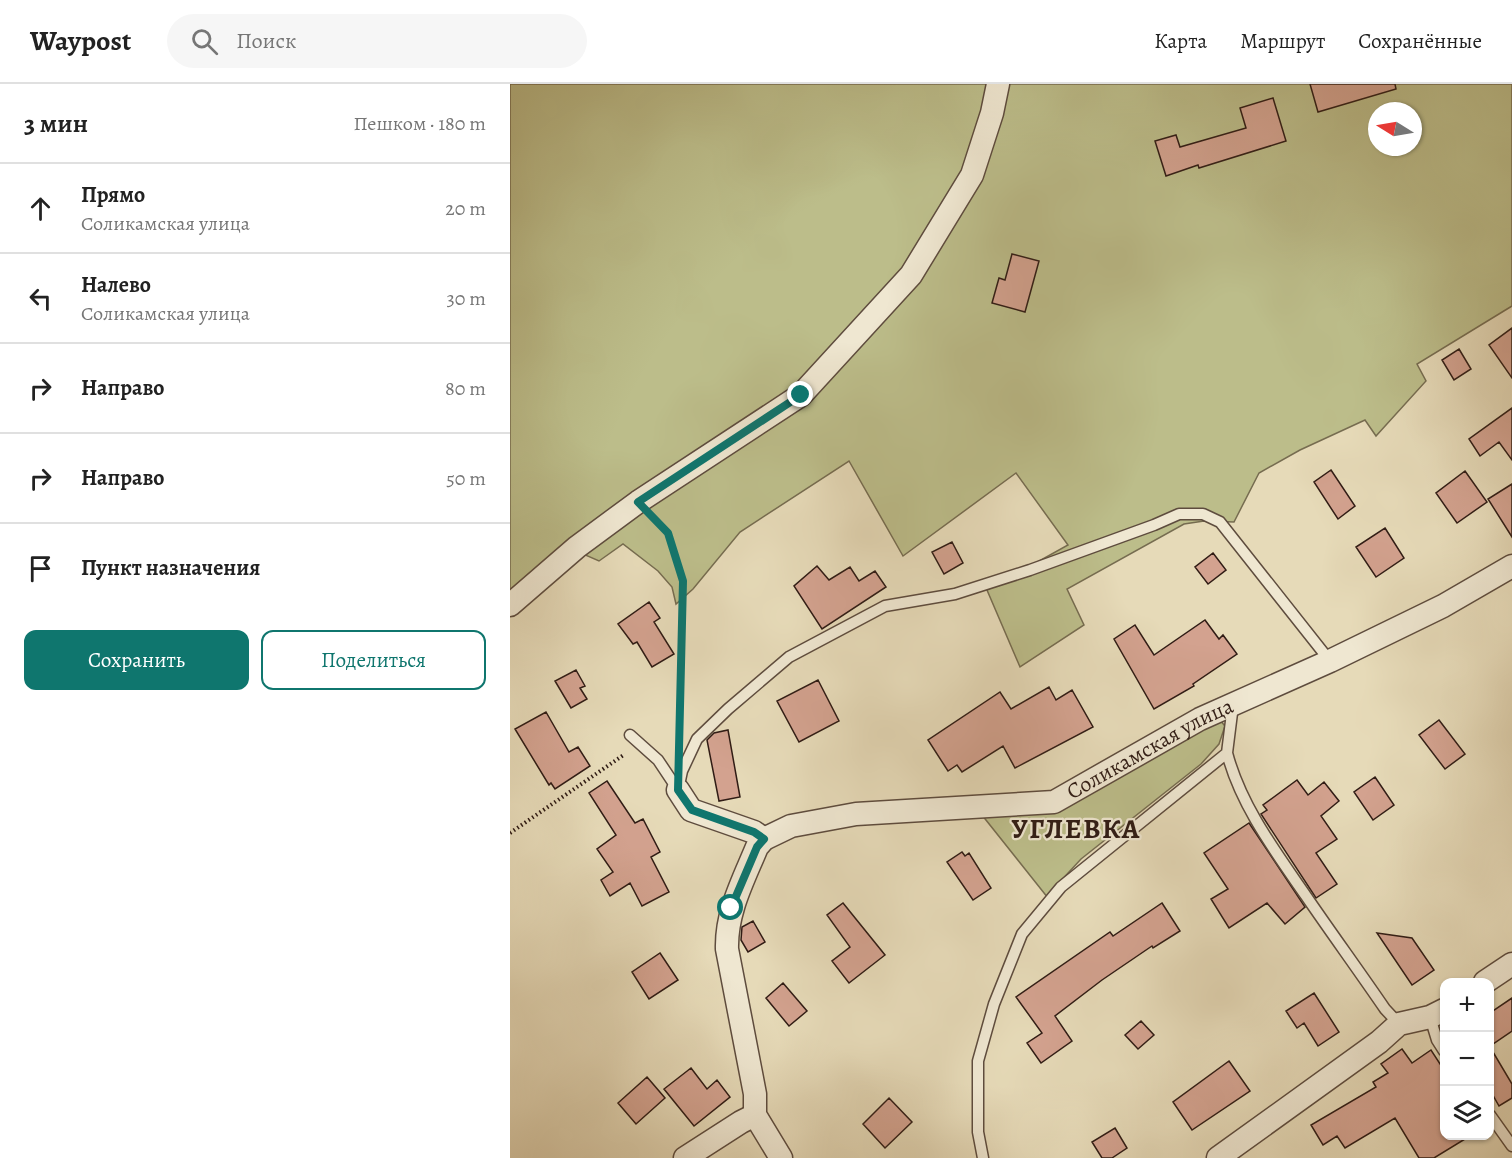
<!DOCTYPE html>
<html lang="ru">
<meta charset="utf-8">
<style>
:root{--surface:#fff;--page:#f6f6f6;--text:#222;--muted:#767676;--line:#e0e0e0;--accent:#0f766e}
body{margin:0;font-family:Alegreya,serif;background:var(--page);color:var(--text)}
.controls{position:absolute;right:18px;bottom:18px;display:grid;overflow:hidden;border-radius:12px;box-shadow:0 2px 4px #0004}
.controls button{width:54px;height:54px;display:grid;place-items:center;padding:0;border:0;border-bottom:2px solid var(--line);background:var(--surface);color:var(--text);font:30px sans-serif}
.compass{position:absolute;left:858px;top:18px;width:54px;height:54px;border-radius:50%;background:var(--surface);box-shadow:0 2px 4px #0004;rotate:281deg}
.stop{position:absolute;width:18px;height:18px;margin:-14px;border:4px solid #0f766e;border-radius:50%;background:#fff}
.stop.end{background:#0f766e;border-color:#fff;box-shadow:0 2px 6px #0008}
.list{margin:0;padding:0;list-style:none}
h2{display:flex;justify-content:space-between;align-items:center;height:78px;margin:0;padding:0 24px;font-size:26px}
h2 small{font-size:20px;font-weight:400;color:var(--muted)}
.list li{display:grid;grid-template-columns:39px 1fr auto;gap:18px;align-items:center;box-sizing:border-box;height:90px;padding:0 24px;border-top:2px solid var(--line)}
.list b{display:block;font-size:22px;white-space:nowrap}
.list p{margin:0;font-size:20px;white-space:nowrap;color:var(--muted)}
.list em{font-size:20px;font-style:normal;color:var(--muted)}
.actions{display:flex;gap:12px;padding:18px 24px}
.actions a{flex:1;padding:14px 0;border:2px solid var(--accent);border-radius:12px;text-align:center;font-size:21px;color:var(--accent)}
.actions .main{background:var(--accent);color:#fff}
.icon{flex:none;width:33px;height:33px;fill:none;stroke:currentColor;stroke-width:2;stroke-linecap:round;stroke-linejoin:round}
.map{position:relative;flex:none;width:1002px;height:1074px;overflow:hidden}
header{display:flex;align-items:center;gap:36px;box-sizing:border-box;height:84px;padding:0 30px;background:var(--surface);border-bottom:2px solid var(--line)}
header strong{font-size:28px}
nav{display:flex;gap:33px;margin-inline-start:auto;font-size:21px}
.search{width:420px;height:54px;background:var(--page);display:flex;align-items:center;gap:15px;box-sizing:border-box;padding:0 21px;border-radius:33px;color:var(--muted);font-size:22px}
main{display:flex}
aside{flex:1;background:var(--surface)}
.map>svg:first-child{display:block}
.green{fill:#bcbd8a;stroke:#766c50;stroke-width:1.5;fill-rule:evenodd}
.building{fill:#d3a28f;stroke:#301c15;stroke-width:1.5}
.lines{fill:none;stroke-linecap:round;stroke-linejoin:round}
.service-casing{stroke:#5e4c3e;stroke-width:13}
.minor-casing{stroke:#5e4c3e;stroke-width:25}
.path{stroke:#301c15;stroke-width:4;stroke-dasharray:1.5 3;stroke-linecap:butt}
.service{stroke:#efe7d1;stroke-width:10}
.minor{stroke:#efe7d1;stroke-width:22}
.route{stroke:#0f766e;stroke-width:8}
.labels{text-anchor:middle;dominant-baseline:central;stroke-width:4.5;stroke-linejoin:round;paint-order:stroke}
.street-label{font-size:22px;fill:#301c15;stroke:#efe7d1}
.district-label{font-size:28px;font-weight:bold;letter-spacing:1.5px;fill:#301c15;stroke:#efe7d1}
</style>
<header>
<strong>Waypost</strong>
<div class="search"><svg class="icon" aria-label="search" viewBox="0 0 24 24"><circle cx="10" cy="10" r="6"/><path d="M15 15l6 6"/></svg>Поиск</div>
<nav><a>Карта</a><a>Маршрут</a><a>Сохранённые</a></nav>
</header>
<main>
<aside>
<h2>3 мин<small>Пешком · 180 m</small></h2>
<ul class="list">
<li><svg class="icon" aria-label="ahead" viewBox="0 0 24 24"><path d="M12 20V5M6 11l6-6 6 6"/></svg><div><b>Прямо</b><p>Соликамская улица</p></div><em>20 m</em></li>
<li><svg class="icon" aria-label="left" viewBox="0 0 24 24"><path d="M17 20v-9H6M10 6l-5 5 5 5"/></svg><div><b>Налево</b><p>Соликамская улица</p></div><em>30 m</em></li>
<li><svg class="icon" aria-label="right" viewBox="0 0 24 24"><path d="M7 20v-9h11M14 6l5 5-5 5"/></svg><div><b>Направо</b></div><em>80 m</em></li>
<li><svg class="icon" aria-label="right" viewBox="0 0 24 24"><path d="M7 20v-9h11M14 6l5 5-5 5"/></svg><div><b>Направо</b></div><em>50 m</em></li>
<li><svg class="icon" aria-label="arrive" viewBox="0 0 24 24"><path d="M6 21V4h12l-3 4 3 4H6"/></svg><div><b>Пункт назначения</b></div></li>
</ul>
<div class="actions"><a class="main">Сохранить</a><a>Поделиться</a></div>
</aside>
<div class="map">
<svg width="1002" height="1074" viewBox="0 0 1002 1074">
<rect width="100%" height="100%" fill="#e6dab8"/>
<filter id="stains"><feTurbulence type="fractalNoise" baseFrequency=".00333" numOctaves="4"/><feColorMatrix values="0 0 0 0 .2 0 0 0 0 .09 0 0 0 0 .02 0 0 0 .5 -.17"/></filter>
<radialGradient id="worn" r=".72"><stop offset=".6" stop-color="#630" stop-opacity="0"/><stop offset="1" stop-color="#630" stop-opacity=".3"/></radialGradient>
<path class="green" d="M0 0H1002V222L907 280 916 297 866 352 855 336 790 366 749 389 724 438 694 437 674 440 557 505 574 541 510 583 477 506 558 461 506 389 393 472 339 377 230 448 183 505 166 520 162 503 148 487 113 460 89 477 71 469 0 528ZM867 27H903V63H867Z
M708 634 715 642 709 660 691 680 571 775 547 801 538 814 472 731 545 724Z"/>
<path class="building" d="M800 0H885L886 5 808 28Z
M763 14 776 57 689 84 688 81 656 92 645 57 666 51 670 63 736 44 730 24Z
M502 170 529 177 515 228 482 219 489 194 495 196Z
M1002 244V294L979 261Z
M949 265 961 285 944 296 932 276Z
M1002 324V376L989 358 970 372 959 355Z
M821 386 845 422 828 435 804 398Z
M955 387 977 418 947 439 926 409Z
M1002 400V453L978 415Z
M875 444 894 474 866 493 846 463Z
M442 458 453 479 434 490 422 468Z
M703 469 716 486 698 500 685 483Z
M307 482 319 496 340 483 349 497 365 487 376 503 312 545 284 502Z
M139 518 150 534 144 538 164 570 142 583 127 558 123 560 108 540Z
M695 536 709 555 713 551 727 570 683 600 684 602 644 625 604 555 625 541 644 571Z
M66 586 75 602 70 604 77 615 61 624 45 597Z
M308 596 329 637 289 658 267 617Z
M539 603 546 616 562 606 583 643 505 684 493 662 452 688 447 681 438 687 418 656 490 608 501 625Z
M36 628 59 668 68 663 80 682 45 705 41 699 39 701 5 645Z
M929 636 955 670 935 685 909 651Z
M218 646 230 713 209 717 197 656 204 649Z
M865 693 884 721 863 736 844 708Z
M787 696 798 711 814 698 829 717 811 732 827 755 806 769 827 800 806 814 751 730 757 726 753 721Z
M97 697 125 739 133 735 150 768 141 773 159 808 132 822 120 799 100 812 91 796 103 788 87 765 106 751 79 709Z
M739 739 795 823 775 840 757 819 719 844 701 815 718 805 694 769Z
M452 768 455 772 459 769 481 804 463 816 437 778Z
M333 819 375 871 339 899 322 877 340 863 317 831Z
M652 819 670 847 643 864 642 862 592 896 545 932 562 957 531 979 517 959 532 949 506 913 600 848 603 852Z
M243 837 255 858 238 868 231 856 232 843Z
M867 849 902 854 924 886 902 901Z
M150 869 168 896 139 915 122 888Z
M273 899 297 927 279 942 256 914Z
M804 909 829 948 808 962 794 939 787 944 776 927Z
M1002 914V947L980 962V929Z
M631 937 644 951 628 965 615 951Z
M980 963 1002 1000V1014L989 1022 980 1006Z
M892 965 902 979 921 966 934 986V1052H960L924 1074H909L885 1034 835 1064 827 1052 813 1061 801 1041 866 1003 863 998 878 989 871 980Z
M719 977 740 1007 682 1046 663 1018Z
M181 984 197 1005 207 996 220 1013 184 1042 154 1005Z
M137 993 155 1014 126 1040 108 1019Z
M379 1014 402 1038 375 1064 353 1040Z
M605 1044 617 1064 602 1074H592L582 1058Z"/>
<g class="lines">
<g class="service-casing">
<path id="service" d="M120 651 148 676 168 706 172 687 187 655 218 625 279 573 375 522 445 510 520 486 644 441 669 430H693L710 438 820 577
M717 669C731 722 765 767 796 812 822 850 849 887 875 925L889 940
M920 933 927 956 934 967
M980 1031 1002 1062
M473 1074 468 1048V977L484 920 512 850 551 803 717 669 723 621"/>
</g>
<g class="minor-casing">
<g id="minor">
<path d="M0 521 67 463 128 418 291 311 401 191 462 91 482 29 488 0"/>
<path d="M168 706 181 726 244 748 254 755"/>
<path d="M975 898 1002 880"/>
<path d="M175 1074 231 1038 245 1031"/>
<path id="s1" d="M271 1074 245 1031V1010L217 865C216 828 233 797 247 763L254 755 281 742 346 730 544 718 690 635 820 577 933 522 1002 482"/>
<path d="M708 1074 869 958 889 940 920 933 934 926"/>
</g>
</g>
<path class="path" d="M143 433 158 449 173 497 169 651
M0 749 115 670"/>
<use href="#service" class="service"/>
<use href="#minor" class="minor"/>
</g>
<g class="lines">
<path class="route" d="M221 824 247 763 254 755 244 748 182 726 168 706 173 497 158 449 128 418 291 311"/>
</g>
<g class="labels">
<g class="street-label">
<text stroke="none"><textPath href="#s1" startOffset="741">Соликамская улица</textPath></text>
</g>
<g class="district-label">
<text x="566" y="745">УГЛЕВКА</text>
</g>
</g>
<rect width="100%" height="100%" filter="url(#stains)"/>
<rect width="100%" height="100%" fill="url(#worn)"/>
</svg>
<div class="controls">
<button>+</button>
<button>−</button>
<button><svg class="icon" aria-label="layers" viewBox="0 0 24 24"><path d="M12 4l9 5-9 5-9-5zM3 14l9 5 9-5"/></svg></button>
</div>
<svg class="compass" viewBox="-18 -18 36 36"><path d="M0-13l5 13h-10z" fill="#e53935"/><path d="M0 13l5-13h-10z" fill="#767676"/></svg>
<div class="stop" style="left:221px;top:824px"></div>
<div class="stop end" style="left:291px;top:311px"></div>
</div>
</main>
